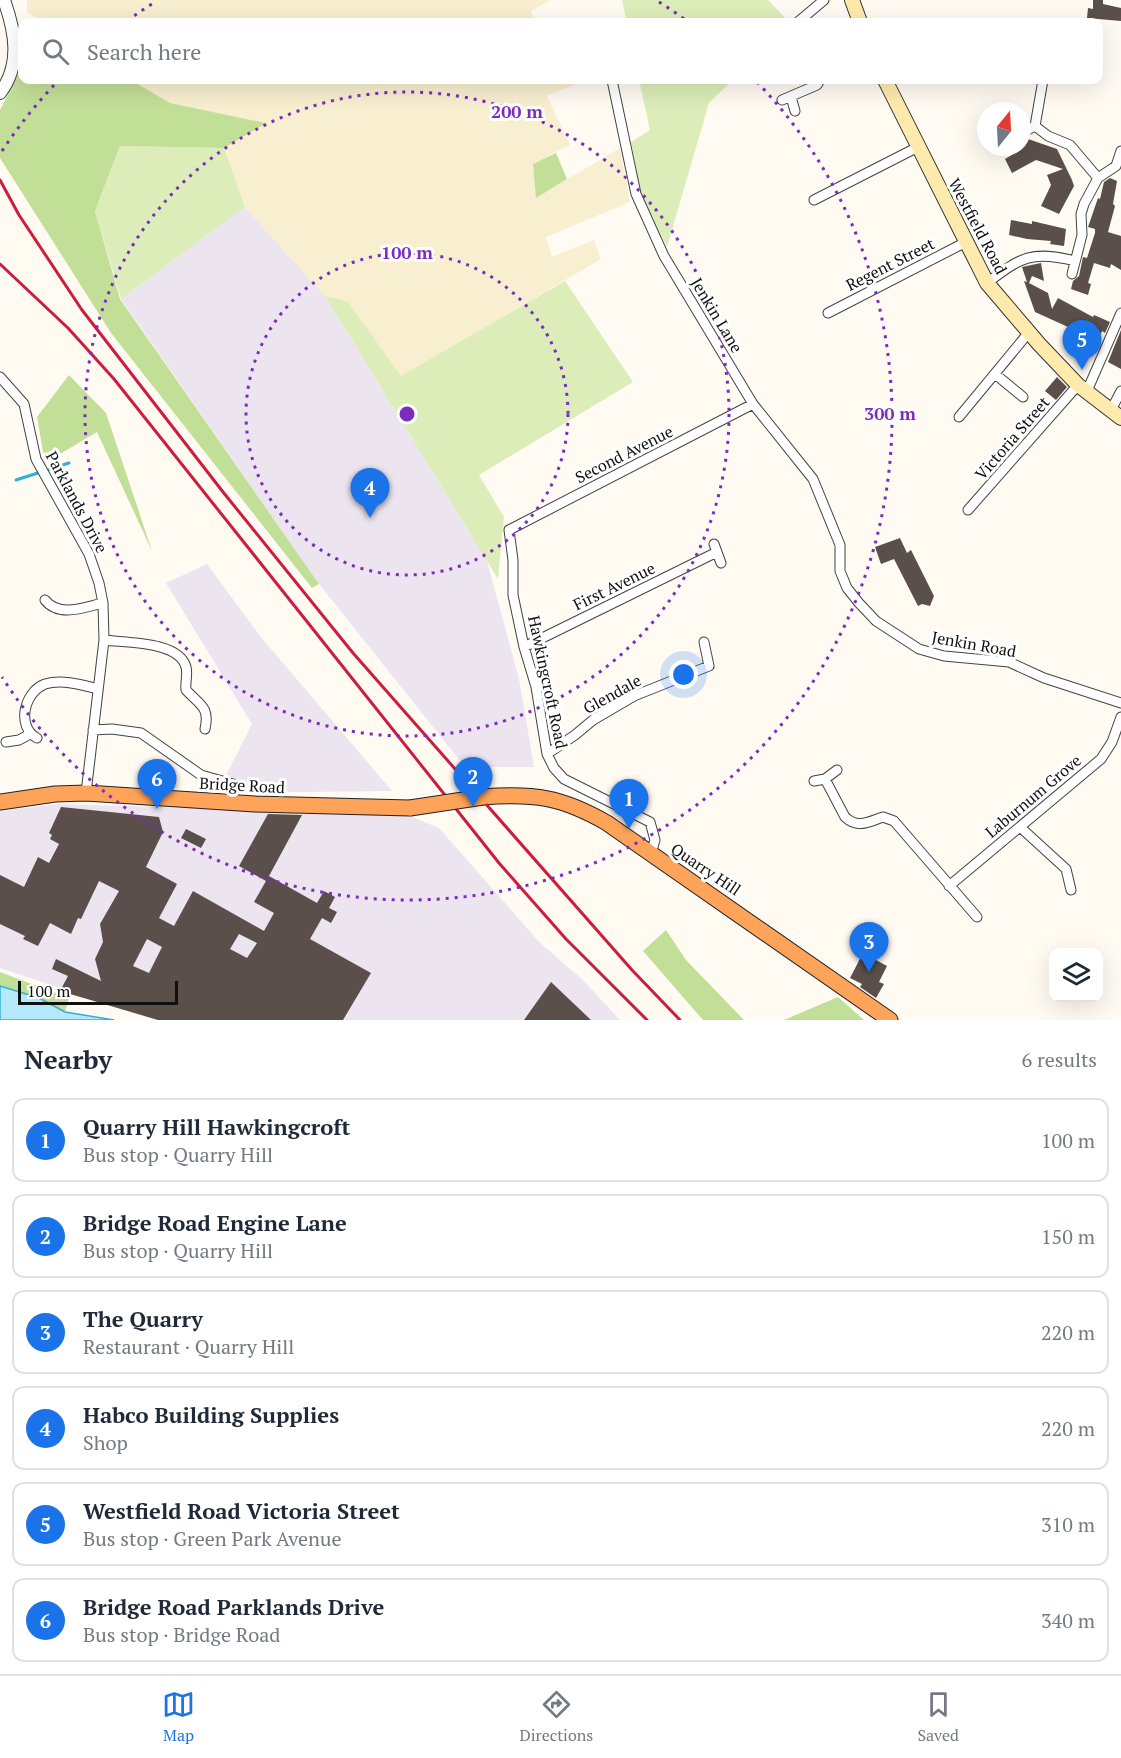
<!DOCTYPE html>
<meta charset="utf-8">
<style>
:root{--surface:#fff;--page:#f2f2f3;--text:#1f2937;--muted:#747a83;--line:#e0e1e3;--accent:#1a73e8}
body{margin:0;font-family:"PT Serif",serif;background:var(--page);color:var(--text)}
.controls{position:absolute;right:18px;bottom:18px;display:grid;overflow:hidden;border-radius:12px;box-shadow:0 6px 24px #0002}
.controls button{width:54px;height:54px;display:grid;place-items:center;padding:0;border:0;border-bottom:2px solid var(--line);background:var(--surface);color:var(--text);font:30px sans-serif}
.compass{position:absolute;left:977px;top:102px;width:54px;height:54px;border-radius:50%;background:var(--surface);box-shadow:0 6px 24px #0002;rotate:18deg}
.scale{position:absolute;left:18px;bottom:15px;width:160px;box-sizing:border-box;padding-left:6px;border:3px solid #101010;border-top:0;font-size:16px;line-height:21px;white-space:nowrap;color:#101010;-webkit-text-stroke:4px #fff;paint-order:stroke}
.you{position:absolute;left:684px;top:675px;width:21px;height:21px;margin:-15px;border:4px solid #fff;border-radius:50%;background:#1a73e8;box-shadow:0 0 0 9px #1a73e833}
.badge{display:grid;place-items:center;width:39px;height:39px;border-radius:50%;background:var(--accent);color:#fff;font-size:20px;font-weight:700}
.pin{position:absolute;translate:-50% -50px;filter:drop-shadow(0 2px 3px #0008)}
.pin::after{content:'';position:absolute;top:32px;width:21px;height:18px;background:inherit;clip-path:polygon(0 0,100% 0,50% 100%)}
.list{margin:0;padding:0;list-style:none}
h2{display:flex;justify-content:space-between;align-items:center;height:78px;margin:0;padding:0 24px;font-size:26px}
h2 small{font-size:20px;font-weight:400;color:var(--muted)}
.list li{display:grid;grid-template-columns:39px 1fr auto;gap:18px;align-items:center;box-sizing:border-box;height:84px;margin:0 12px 12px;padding:0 12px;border:2px solid var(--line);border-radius:12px}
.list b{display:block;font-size:22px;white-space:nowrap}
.list p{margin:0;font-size:20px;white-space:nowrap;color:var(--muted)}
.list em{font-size:20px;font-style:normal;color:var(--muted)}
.icon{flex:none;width:33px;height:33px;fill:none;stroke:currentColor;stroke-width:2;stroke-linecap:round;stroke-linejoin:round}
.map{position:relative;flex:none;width:1121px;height:1020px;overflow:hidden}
.search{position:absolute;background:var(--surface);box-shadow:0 6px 24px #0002;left:18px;right:18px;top:18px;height:66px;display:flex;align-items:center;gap:15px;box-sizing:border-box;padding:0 21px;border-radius:12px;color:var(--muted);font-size:22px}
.sheet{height:654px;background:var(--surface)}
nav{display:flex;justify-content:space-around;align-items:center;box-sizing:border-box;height:84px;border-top:2px solid var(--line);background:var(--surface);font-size:16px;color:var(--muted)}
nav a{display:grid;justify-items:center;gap:3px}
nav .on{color:var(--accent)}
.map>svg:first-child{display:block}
.industrial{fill:#ece4ef}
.farmland{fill:#f8efd0}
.green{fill:#dcedb9}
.forest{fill:#c2df97}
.water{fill:#b4eafb;stroke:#35aed7;stroke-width:1.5}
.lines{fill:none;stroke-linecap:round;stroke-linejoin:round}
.stream{stroke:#35aed7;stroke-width:3}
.building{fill:#5a4f4b;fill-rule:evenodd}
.minor-casing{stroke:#434343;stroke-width:11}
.tertiary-casing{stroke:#434343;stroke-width:14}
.secondary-casing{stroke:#323232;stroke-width:16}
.trunk-casing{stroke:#212121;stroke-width:17}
.minor{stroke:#fff;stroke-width:9}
.tertiary{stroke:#fff;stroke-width:12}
.secondary{stroke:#ffeaae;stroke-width:14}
.trunk{stroke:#fea45a;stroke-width:15}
.rail{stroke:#cc1c3f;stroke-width:3}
.trunk-bridge-casing{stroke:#212121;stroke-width:17;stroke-linecap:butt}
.trunk-bridge{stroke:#fea45a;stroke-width:15}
.ring{fill:none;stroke:#7b2cbf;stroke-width:3;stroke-dasharray:3 6}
.labels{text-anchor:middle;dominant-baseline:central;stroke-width:6;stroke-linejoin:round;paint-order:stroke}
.street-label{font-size:16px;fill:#101010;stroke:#fff}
.centre{fill:#7b2cbf;stroke:#fff;stroke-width:3}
.ring-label{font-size:18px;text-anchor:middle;font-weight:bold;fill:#7b2cbf;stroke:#fff;stroke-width:6;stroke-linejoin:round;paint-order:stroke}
</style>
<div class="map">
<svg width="1121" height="1020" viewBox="0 0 1121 1020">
<rect width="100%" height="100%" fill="#fffbf3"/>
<path class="industrial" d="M245 207 325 296 487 561 519 679 534 767H465L319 584 121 299Z
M207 564 260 636 392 791 217 793 252 724 166 583Z
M58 804 405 814 439 828 540 943 583 980 620 1020H156L0 968V811Z"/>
<path class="farmland" d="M27 0H551L531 11 535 22H43L27 12Z
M131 80H586L547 96 570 145 533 164 537 197 620 148 630 202 546 237 552 257 594 240 601 259 401 377 347 301 325 296 245 207 224 148 265 123 170 103Z"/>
<path class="green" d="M622 0H768L789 22H627Z
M639 80H733L709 103 667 247 641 194 631 142 650 130Z
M120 146 224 148 245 207 121 299 95 211Z
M565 281 633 382 479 475 504 517 498 579 325 296 347 301 401 376Z"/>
<path class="forest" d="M22 67V80H131L170 103 266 123 224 148 120 146 95 211 120 299 319 584 312 588 111 333 0 158V110Z
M556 153 567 179 536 198 533 164Z
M69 375 106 413 152 551 97 432 45 463 37 417Z
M666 930 686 960 744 1020H703L643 951Z
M0 972 69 998 65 1012 39 998 0 986Z
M838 997 864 1020H784Z"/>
<path class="water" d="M0 986 39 998 65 1012 114 1020H0Z"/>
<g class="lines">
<path class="stream" d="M16 480 69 463"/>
</g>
<path class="building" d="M1093 0H1103V4L1121 8V21L1087 18 1088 8 1093 9Z
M1028 139 1057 149 1072 180 1074 186 1059 214 1041 206 1051 185 1047 175 1063 169 1036 160 1012 173 1005 159 1022 149V142Z
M1110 178 1117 181 1113 204 1115 206 1108 232 1121 236V270L1111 264 1110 268 1094 263 1088 283 1091 284 1088 295 1071 289 1073 281 1079 276 1083 257 1087 258 1095 233V229L1088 227 1098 198 1100 199 1104 182Z
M1011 220 1032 224V221L1066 229 1064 246 1050 244 1051 241 1027 239 1009 235Z
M1041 263 1044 281 1032 276 1029 283 1048 293 1052 309 1058 298 1093 317 1094 315 1110 322 1105 333 1102 331 1099 338 1081 329 1079 332 1035 312 1024 281 1027 282 1022 267Z
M1121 330V369L1108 362Z
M1057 377 1067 387 1056 400 1045 391Z
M900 538 907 553 911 550 934 596 930 606 922 604 918 606 894 559 881 564 875 547Z
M61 807 159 817 163 832 146 867 177 884 159 918 174 926 193 891 264 931 274 913 254 902 266 881 239 866 268 814 302 815 269 876 317 903 324 891 335 897 329 908 337 912 331 923 322 918 310 939 371 973 343 1020H158L60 991 68 976 52 969 56 959 101 981 95 959 103 942 100 924 119 891 99 881 81 919 78 918 71 934 50 923 38 946 23 939 25 936 0 924V875L24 887 38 857 49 863 59 844 50 839 52 835 49 833ZM239 934 257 943 247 958 230 949ZM147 939 162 947 149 973 133 966Z
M186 829 206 839 201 848 181 838Z
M863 953 887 966 879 982 884 984 876 998 860 987 862 984 850 978Z
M551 982 591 1020H524Z"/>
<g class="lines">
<g class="minor-casing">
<path id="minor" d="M798 22 824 0
M612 80 636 194 664 256 753 404 813 479 840 545V571L847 588 859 603 876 621 919 649 944 656 1009 662 1044 678 1121 703
M1043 80 1035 126 1048 136 1070 145 1098 178
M791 97 795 111
M782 100 817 85 820 80
M1022 133 1035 126
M814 200 918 147
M1072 274 1082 235 1081 214 1084 204 1098 178 1116 166 1121 151
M987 283C1021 257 1032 250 1075 261
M828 313 966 242
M995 374 1023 397
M0 377 24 404 36 459 89 554 99 583 103 603 104 640 86 793
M1087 391 1121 313
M1111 410 1121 391
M959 417 1030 331
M968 510 1078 385
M714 544 721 563
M45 600C59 618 85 607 103 603
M104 640C126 643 179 641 186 667 188 674 185 683 186 690 200 705 210 707 205 729
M524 647 717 552
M93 730 112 729 141 733 201 775 233 784
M37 738C16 727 24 692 45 684 62 679 82 685 98 689
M6 742 19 740 30 734
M547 754 575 735 593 720 634 696 709 666 704 642
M825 779 845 817C858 829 868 822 883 817L894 821 977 917
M814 781 825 779 837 770
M1020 827 1066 869 1071 890
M651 854 655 840 650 822 564 779 554 768 547 754 536 687 524 647 513 595V560L509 530 753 404
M949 886 1101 759 1112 742 1121 717"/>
</g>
<g class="tertiary-casing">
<path id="tertiary" d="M0 93C22 64 15 31 4 0"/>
</g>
<g class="secondary-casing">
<path id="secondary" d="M852 0 860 22
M885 80 987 283 1039 344 1078 385 1121 418"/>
</g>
<g class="trunk-casing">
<path id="trunk" d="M483 797C534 793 562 797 607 823L890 1020
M0 802 55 794 86 793 255 804 410 808"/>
</g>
<use href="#minor" class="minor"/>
<use href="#tertiary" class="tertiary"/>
<use href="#secondary" class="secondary"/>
<use href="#trunk" class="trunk"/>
<path class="rail" d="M0 180 19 215 82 310 223 492 353 653 632 970 680 1020
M0 264 68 328 114 379 499 863 566 939 647 1020"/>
<g class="trunk-bridge-casing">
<path id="trunk-bridge" d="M410 808 483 797"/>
</g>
<use href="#trunk-bridge" class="trunk-bridge"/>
</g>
<g class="ring">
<circle cx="407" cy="414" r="161"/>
<circle cx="407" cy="414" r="322"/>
<path d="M2 151A483 483 0 0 1 57 82M127 21A483 483 0 0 1 155 2M659 2A483 483 0 0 1 687 21M757 82A483 483 0 1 1 2 677"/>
</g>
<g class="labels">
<g class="street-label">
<text transform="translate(978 226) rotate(62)">Westfield Road</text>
<text transform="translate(890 264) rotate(-27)">Regent Street</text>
<text transform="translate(717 315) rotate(59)">Jenkin Lane</text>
<text transform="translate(1012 438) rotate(-49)">Victoria Street</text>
<text transform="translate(624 454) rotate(-27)">Second Avenue</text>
<text transform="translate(77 502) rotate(62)">Parklands Drive</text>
<text transform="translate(614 586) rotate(-26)">First Avenue</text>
<text transform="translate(974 644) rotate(10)">Jenkin Road</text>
<text transform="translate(548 682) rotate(78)">Hawkingcroft Road</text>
<text transform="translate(612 694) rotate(-29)">Glendale</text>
<text transform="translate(242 785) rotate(3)">Bridge Road</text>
<text transform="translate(1033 796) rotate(-40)">Laburnum Grove</text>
<text transform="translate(706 869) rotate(34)">Quarry Hill</text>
</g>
</g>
<circle cx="407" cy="414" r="9" class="centre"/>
<g class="ring-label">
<text x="517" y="118">200 m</text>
<text x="407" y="259">100 m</text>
<text x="890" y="420">300 m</text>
</g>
</svg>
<div class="controls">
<button><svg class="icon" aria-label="layers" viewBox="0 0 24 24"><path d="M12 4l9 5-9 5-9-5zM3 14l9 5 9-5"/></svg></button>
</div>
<svg class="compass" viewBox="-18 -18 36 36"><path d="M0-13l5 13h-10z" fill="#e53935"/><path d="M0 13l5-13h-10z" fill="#747a83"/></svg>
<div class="scale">100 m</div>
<div class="you"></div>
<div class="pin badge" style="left:629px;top:829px">1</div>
<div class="pin badge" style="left:473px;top:807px">2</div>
<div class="pin badge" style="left:869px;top:972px">3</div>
<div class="pin badge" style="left:370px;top:518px">4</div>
<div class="pin badge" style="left:1082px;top:370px">5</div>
<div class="pin badge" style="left:157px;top:809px">6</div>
<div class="search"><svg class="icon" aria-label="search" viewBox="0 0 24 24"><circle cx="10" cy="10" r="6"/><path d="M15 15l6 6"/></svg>Search here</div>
</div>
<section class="sheet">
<h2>Nearby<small>6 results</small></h2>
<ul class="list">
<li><span class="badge">1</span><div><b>Quarry Hill Hawkingcroft</b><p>Bus stop · Quarry Hill</p></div><em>100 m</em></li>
<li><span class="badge">2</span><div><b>Bridge Road Engine Lane</b><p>Bus stop · Quarry Hill</p></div><em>150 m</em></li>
<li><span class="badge">3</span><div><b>The Quarry</b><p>Restaurant · Quarry Hill</p></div><em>220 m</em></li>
<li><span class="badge">4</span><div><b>Habco Building Supplies</b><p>Shop</p></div><em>220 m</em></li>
<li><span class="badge">5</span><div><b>Westfield Road Victoria Street</b><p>Bus stop · Green Park Avenue</p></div><em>310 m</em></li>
<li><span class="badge">6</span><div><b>Bridge Road Parklands Drive</b><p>Bus stop · Bridge Road</p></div><em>340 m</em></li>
</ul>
</section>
<nav>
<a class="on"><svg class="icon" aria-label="map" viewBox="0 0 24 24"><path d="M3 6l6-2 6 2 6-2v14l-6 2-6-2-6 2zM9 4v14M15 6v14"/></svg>Map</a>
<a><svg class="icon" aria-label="directions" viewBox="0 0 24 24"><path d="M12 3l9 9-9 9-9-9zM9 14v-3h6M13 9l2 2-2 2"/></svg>Directions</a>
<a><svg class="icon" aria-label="saved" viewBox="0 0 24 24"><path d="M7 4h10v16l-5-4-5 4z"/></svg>Saved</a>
</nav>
